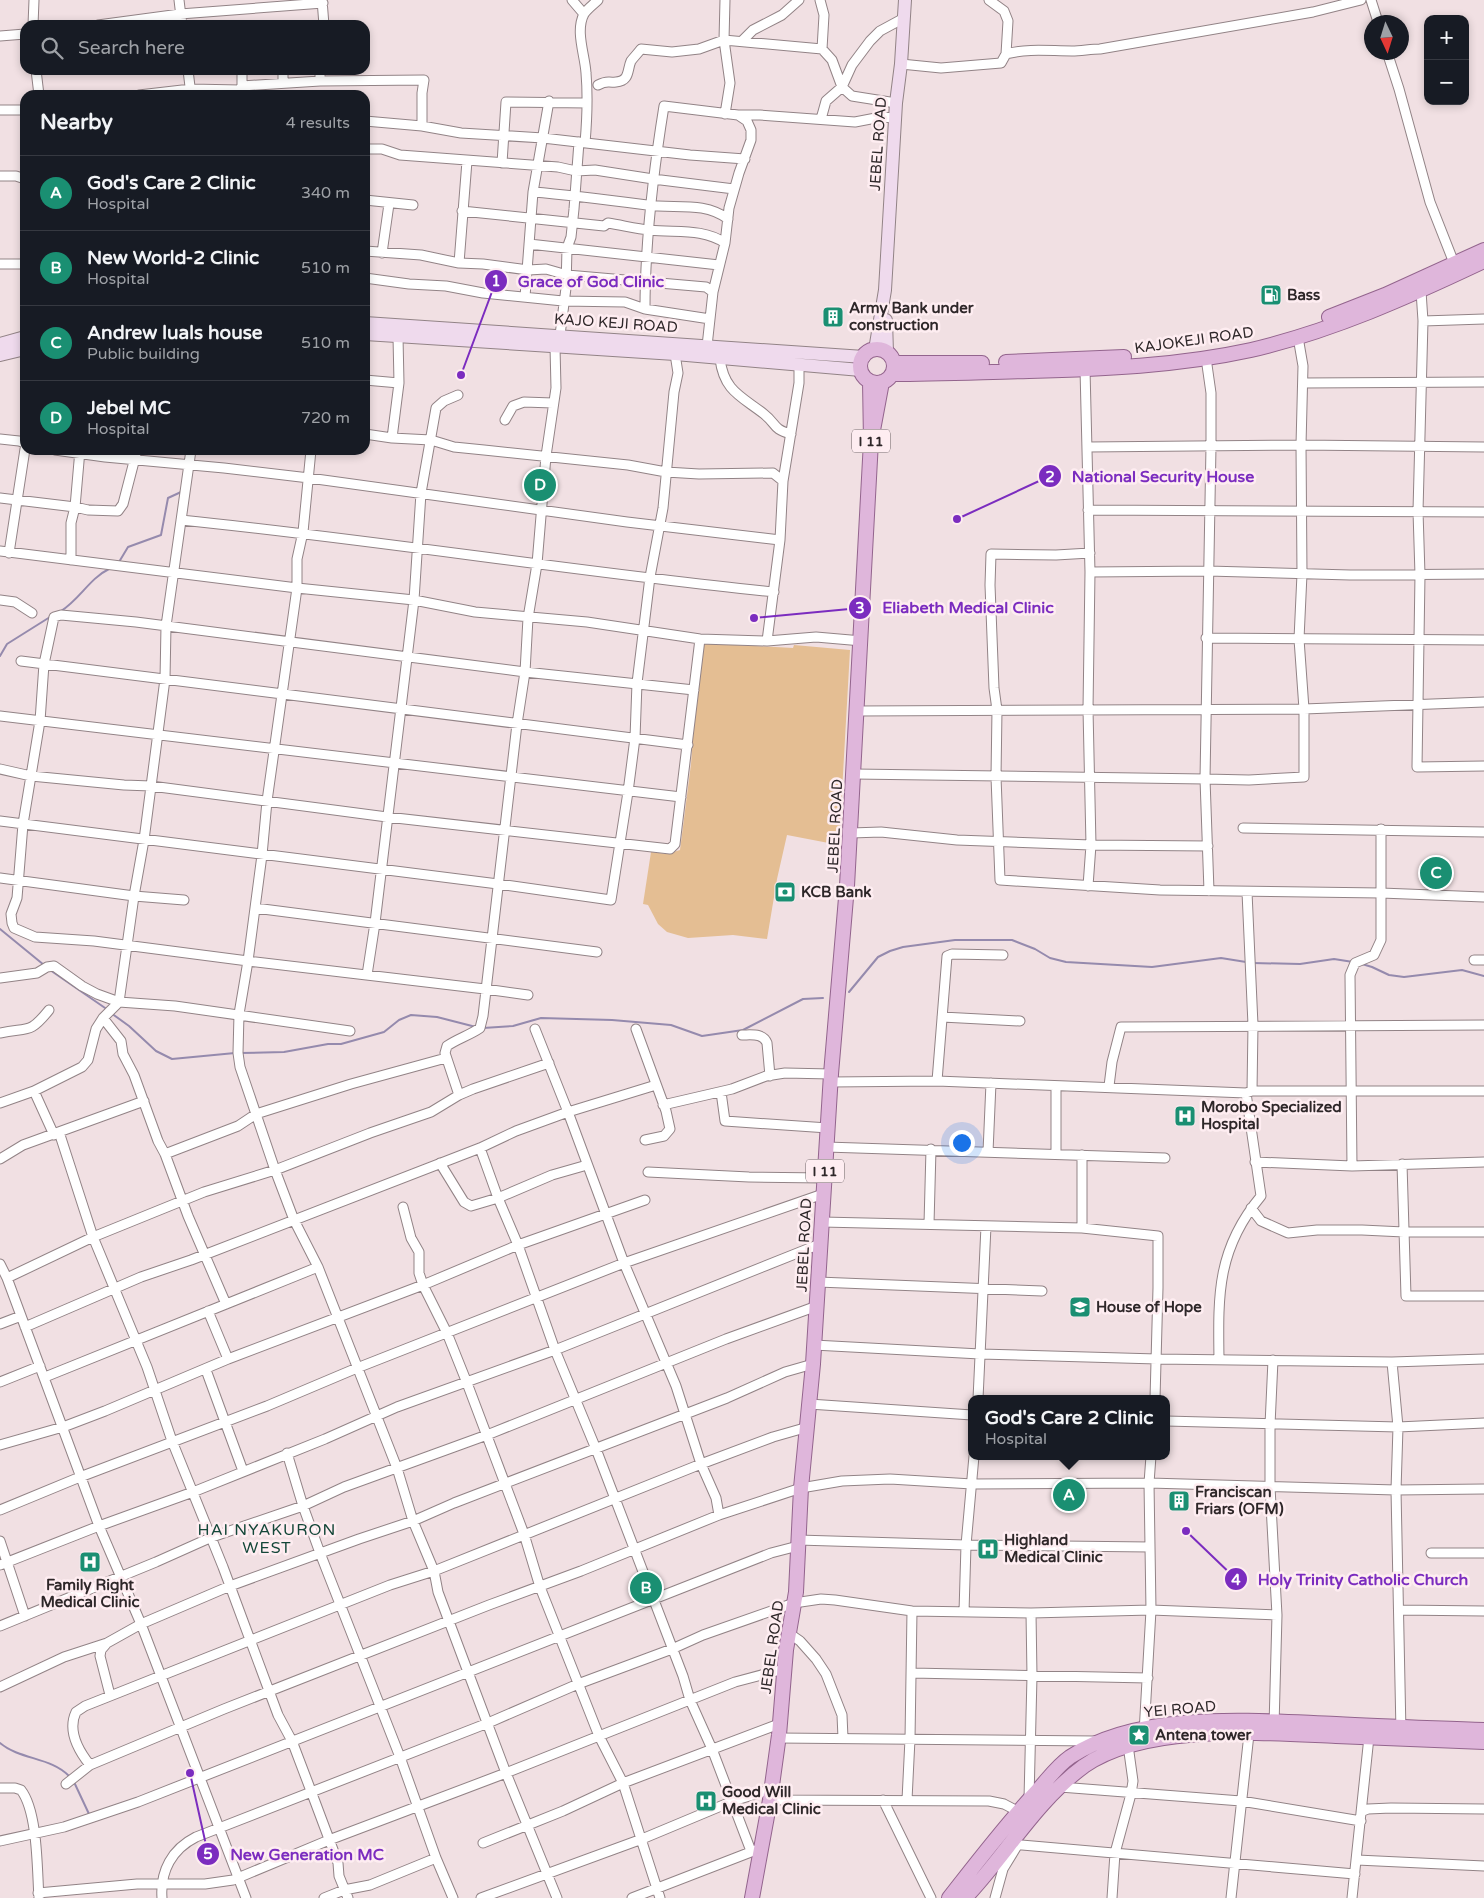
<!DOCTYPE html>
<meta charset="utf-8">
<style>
:root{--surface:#171b24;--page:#242831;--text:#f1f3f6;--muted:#9ea1a6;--line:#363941;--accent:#1a8f72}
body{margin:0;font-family:"Varela Round",sans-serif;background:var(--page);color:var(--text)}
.controls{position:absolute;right:15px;top:15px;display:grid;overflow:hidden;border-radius:10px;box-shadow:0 2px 8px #0003}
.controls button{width:45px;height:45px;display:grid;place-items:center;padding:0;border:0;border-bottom:1px solid var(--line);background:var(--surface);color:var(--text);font:25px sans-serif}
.compass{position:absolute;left:1364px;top:15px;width:45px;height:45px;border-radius:50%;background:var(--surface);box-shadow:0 2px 8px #0003;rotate:176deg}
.you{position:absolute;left:961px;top:1142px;width:18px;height:18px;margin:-12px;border:4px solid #fff;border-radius:50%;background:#1a73e8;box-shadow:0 0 0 8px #1a73e833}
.badge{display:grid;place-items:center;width:32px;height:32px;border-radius:50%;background:var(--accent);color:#fff;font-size:16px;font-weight:700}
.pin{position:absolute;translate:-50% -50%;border:2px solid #fff;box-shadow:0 1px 5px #0006}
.popup{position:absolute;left:968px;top:1395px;width:202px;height:65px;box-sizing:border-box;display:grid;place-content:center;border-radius:10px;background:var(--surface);filter:drop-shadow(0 1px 4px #0005);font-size:16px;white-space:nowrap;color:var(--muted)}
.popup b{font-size:19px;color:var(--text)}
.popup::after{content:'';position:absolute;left:50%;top:100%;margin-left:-10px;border:10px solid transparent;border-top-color:var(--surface)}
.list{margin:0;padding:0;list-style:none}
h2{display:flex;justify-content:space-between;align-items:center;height:65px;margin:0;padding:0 20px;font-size:21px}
h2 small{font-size:16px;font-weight:400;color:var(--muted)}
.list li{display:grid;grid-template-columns:32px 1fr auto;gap:15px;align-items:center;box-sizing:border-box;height:75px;padding:0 20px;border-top:1px solid var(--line)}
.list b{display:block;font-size:19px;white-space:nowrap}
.list p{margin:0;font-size:16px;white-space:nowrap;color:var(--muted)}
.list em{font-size:16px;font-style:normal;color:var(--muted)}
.icon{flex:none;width:28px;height:28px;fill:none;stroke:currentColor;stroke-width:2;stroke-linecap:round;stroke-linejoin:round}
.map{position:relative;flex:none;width:1484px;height:1898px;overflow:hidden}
.search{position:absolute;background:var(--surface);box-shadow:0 2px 8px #0003;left:20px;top:20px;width:350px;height:55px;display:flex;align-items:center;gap:12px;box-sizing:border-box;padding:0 18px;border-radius:15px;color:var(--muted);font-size:19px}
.panel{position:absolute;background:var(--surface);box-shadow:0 2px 8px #0003;left:20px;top:90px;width:350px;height:365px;border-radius:15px}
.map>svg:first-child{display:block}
.green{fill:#e4be93}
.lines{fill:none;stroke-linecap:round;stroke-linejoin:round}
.stream{stroke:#958aad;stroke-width:2}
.minor-casing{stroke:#928386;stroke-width:11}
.secondary-casing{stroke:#928386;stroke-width:14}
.primary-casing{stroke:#93648d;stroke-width:16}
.minor{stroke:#fff;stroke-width:9}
.secondary{stroke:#efdaed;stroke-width:12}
.primary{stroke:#dfb6db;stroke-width:14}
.labels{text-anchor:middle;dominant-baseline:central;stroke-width:5;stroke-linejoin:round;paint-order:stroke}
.shield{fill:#feedf1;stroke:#6c6265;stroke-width:1}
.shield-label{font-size:14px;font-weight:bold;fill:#2e2729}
.street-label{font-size:15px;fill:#2e2729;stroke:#feedf1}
.poi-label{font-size:15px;font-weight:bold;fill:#2e2729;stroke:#feedf1;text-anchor:start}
.neighbourhood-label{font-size:16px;letter-spacing:1px;fill:#144739;stroke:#feedf1}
.leader{fill:none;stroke:#7b2cbf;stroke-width:2}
.callout-dot{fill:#7b2cbf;stroke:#feedf1;stroke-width:2}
.mark-label{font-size:15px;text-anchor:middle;font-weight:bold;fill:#fff}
.callout-label{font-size:16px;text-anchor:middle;font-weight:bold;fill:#7b2cbf;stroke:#feedf1;stroke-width:5;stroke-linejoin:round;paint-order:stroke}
</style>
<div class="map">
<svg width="1484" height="1898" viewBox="0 0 1484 1898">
<rect width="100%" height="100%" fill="#f1e0e3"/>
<path class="green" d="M700 643 793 648 794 645 850 650 839 845 787 835 777 879 767 939 733 935 688 938 667 932 658 924 648 905 643 904 651 852 667 854 680 850 691 764Z"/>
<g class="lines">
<path class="stream" d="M119 562 128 547 161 535 168 498 181 492
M61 611C79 600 90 578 109 569
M0 656 7 644 50 617
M0 929 44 965
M1253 963 1300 964 1334 959 1353 962
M1362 964 1372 967 1389 975 1404 977 1462 970 1484 976
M50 970 108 1010
M849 992 878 957 890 951 903 947 955 940H1012L1035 949 1050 958 1066 962 1152 967 1221 958 1246 962
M111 1013 129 1026 156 1051 172 1059 235 1053
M483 1028 513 1026 541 1018 612 1020 671 1025 702 1036 743 1030 803 999 823 998
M240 1053 284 1052 328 1044H341L384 1032 399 1020 411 1015 437 1017 476 1027
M0 1743C20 1760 51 1757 69 1776
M74 1782 89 1814"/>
<g class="minor-casing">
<path id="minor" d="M179 0 182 25
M322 0 324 25
M572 0 584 14
M725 0 724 40 730 83 725 114
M820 0 824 15 822 49
M989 0 1004 11 1008 21 1006 54
M1371 0 1378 22
M33 25 34 0
M98 25 180 14 323 3
M0 36 25 34
M742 41 753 30 782 15 799 0
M1387 52 1399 89 1430 202 1454 263
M901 64 941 68 1001 63 1006 54C1029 48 1049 51 1072 51 1081 51 1091 49 1100 49L1313 12 1361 0
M36 70 39 95
M188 70 191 95
M283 70V83
M320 70V81
M598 85C608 80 607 83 616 82 630 81 627 70 631 61 634 57 638 53 641 49L672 52 699 49 724 40 822 49 832 60 842 87 852 96 896 103
M242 86 320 81 424 80 422 93V126
M240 89 242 86V70
M139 95 191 89 240 90
M0 110H25
M738 115H760L855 122 881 117 895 118
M821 119 826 101 842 87 852 65 870 41 880 31 904 18
M365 121 422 126 461 133 543 138 690 155 745 159
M585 143C587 120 588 96 586 73 585 55 575 31 584 14 587 9 594 4 598 0
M365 149H382L400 155 558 167 576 171 595 170 653 179 734 189
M502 163 506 102 587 103
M0 176H16L25 179
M533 192C571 195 609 200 647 205 675 209 704 201 728 219
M365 200 413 205
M462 211 604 226 608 223C622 225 636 229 650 230 676 233 703 228 725 243
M529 244 719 265
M365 251 421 255 459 263 483 264 528 270 546 269 567 275 706 287 713 292
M382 253 389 204
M459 263 467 161
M0 264H25
M365 278 409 284 446 286 483 293 563 301 625 302 645 309 710 319
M1421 291 1423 321 1418 511 1420 575 1417 767 1484 766
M525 297 533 192 549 101
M645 309C645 241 653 174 664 106L738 115 747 121 751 130V140L739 173 729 208 725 243 713 292 707 346
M1423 321 1484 319
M560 335 566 288 567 248 571 237 574 209 579 142
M1206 358 1211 393V446L1205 779 1209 891
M720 359C724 391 741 396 764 414 777 424 772 429 791 434
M1085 369 1090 572 1088 709 1091 845 1088 886
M365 380 399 383
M1303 383 1484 382
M505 420 513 406 524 402 553 403
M365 434 392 438 431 440 454 447 484 450 628 465 666 472 699 474 773 473 783 481
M392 438 399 383 398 337
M0 439 19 441 25 443
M1088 447 1301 445 1484 447
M55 450 105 457 224 468 309 478 627 522 780 540
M0 498 75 507 88 510 118 511 123 504 137 450
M1088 510 1484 512
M181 520C379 540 576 572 774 592
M0 551 297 588 414 600 475 612 587 622 700 639 767 641 816 637 862 641
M9 553 25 449
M1090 553 1056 555 991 554 990 585 994 688 997 710 996 777 1000 880 1160 890 1381 893 1484 897
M71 560V523L75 507 80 450
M1090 572 1208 571 1350 575 1484 574
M0 600 15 602 32 613
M1206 638 1484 640
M767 641 780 540 783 481 799 383V365
M21 661 688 745
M857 711 1304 709 1484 702
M0 716 681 797
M0 769 31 776 124 785 151 786 387 817 670 849 675 844 700 639
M854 774 1205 779 1249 780 1304 777V709L1299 639 1302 574 1301 445 1303 366 1298 337
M0 821 498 884 611 900 628 792 635 738 637 683 650 577 663 508 674 392 678 373 675 354
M1243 828 1484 832
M851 833 881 832 957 840 1091 845 1208 846
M0 878 134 896 184 900
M1247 892 1253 1025 1252 1091
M255 908 597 952
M1474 960H1484
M367 975 375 923 414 600 421 493 436 408 444 401 458 395
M0 978 37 973 47 967 54 966 82 986 97 994 119 1002 175 1006 350 1031
M528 995 485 989 248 961 94 941 35 937 14 928 12 923 11 914 17 898 23 824 40 721 44 664 54 617 61 615 136 622 525 672 694 690
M942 1017 1020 1021
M103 1018 121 1041 123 1054 134 1075 158 1141 165 1154 188 1216 226 1304
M535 1029 568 1112 656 1085
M636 1029 666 1111 670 1129 664 1136 645 1140
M0 1033C28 1027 29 1035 49 1010
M742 1035C752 1035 763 1033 767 1043L770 1076
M549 1063 473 1089 459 1095 431 1112 370 1133 275 1170 294 1220 318 1267 397 1468 413 1521 434 1571 438 1592 468 1672 506 1773 557 1898
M937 1081 947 956 952 954 1003 955
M831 1082 937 1081 1246 1093 1252 1091H1484
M1109 1086 1112 1062 1121 1027 1484 1025
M34 1091 54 1135
M721 1092 725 1121 828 1128
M459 1095 445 1053 447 1046C457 1039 470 1035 480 1028L483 1016 517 724 525 672 528 618 537 564 546 456 556 388 555 347
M0 1103 34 1091 82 1067 88 1060 96 1029 103 1018 119 1002 134 896 144 840 165 679 166 626 191 450
M663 1105 732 1089 766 1076 785 1073 831 1074
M59 1132 93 1237 147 1367 172 1441 223 1567 278 1715 292 1741 311 1791 338 1863 339 1876 348 1898
M826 1147 1165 1158
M988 1152 991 1083
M165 1154 238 1126 256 1114 351 1084 446 1058
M1056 1154V1086
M0 1159 23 1145 144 1101
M1255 1162 1352 1166 1484 1162
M440 1163 464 1202 471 1206 498 1198 480 1148
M1402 1164 1406 1296H1484
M587 1165 552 1175 498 1198 518 1245 555 1350 596 1449 683 1676 690 1700 712 1749 751 1851
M1352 1166 1350 975 1355 963 1374 955 1381 940V829
M648 1172 749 1177 824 1178
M403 1207 411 1238 419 1252V1273L423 1285 447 1333 467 1383 524 1534 540 1587 599 1736 623 1783 660 1898
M1251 1208 1261 1221 1288 1233 1317 1230H1362L1404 1232H1484
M822 1222 1082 1228 1158 1236V1288L1155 1399
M929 1224 931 1149
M1082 1228V1155
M0 1264 7 1278 99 1526 141 1624 246 1898
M7 1278 93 1237 204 1192 275 1170 240 1067 238 1053 239 1014 248 961 262 855 267 801 297 588V559L303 532 311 450
M818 1282 1042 1291
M208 1311 228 1359
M0 1324 21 1316
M25 1327 141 1277 191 1260 480 1148 516 1131 568 1112 624 1263 676 1386 701 1464 716 1498 719 1515
M814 1345 980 1354 1157 1359 1392 1362 1484 1359
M1219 1359C1218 1294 1217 1249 1261 1196L1246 1093
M1273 1360 1270 1425V1487L1277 1615 1274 1726
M1392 1362 1398 1427 1396 1490 1401 1732
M206 1370 243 1471
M45 1377 318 1267
M0 1382 40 1366
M978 1399 986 1226
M809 1404 972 1415
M1166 1421 1398 1427 1484 1423
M0 1445 63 1427 105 1411 228 1359 423 1285 518 1245 645 1200
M287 1453 303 1506 320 1553 400 1757 436 1858 453 1898
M0 1510 80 1477 267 1406 357 1368 624 1263 823 1194
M798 1540 966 1545 1150 1547
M0 1541 25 1616
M1431 1553H1484
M0 1565 99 1526 193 1492 325 1439 397 1407 555 1350 820 1244
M1399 1610 1484 1611
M964 1612 966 1545 974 1456
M0 1626 156 1562 212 1537 303 1506 344 1487 487 1435 726 1339 817 1306
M790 1634 800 1641 816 1659 826 1674 842 1715 843 1738
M912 1673 1148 1678
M0 1687 64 1657 107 1643
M110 1695 100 1656 101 1650 107 1643 141 1624 230 1586 359 1539 413 1521 454 1503 727 1398 785 1372 813 1364
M1144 1733 1151 1610 1149 1483 1151 1456
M778 1738 1096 1741
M90 1765C78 1750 67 1731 76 1712L85 1706 390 1585 434 1571 701 1464 773 1437 808 1427
M66 1784 90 1765 224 1709 489 1605 581 1571 719 1515 801 1488 842 1481 890 1479 972 1484 1149 1483 1396 1490 1484 1489
M1060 1787 1241 1801 1361 1821
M0 1788H15L21 1790C38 1812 37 1870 39 1898
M1029 1799 1032 1676 1031 1613
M770 1800 989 1801 1004 1804 1023 1814
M883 1800 931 1898
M907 1800 910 1739 912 1611
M1363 1811 1368 1809 1391 1808 1484 1809
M0 1841 64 1827 138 1802 771 1553 798 1546
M483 1843 563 1811 623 1783 779 1724
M1010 1844 1355 1874
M1357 1860 1484 1866
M38 1893 137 1884H205L233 1880 329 1840 506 1773 735 1682 784 1669
M162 1898C160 1871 172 1849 196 1837L488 1723 578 1684 672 1649 703 1635 794 1603 821 1599 835 1600 912 1611 1031 1613 1151 1610 1277 1615
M324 1898 344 1890 370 1885 436 1858
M481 1898 642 1839 733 1801 772 1789
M632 1898 756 1850
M995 1898 1003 1869 1017 1846
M1112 1898 1115 1853 1131 1794 1133 1781 1128 1745
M1231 1898 1249 1734
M1352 1898 1369 1737"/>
</g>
<g class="secondary-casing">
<path id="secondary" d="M886 320 887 353
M365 323 864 357
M365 334 675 354 861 370
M0 344 25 337
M875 350 885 290 896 103 901 64 905 0
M0 355 25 349"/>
</g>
<g class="primary-casing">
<path id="primary" d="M1329 317 1385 295 1484 250
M860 366a17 17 0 1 1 34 0a17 17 0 1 1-34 0Z
M1006 362 1124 357
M894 363H982
M892 374C938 374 983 372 1029 371 1102 369 1178 366 1251 350 1332 331 1408 297 1484 261
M870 382 871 441 882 382
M752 1898 770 1800 779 1735 786 1650 796 1592 801 1488 813 1364 831 1074 847 886 871 441
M949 1898C978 1861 1006 1824 1038 1790 1048 1779 1057 1766 1070 1757 1142 1710 1254 1721 1336 1724 1386 1727 1435 1728 1484 1730
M965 1898C1006 1855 1035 1802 1084 1766 1146 1723 1263 1733 1336 1736 1385 1738 1435 1740 1484 1742"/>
</g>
<use href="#minor" class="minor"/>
<use href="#secondary" class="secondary"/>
<use href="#primary" class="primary"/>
</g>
<defs>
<g id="fuel-square" transform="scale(1.125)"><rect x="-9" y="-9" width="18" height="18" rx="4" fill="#1a8f72" stroke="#feedf1"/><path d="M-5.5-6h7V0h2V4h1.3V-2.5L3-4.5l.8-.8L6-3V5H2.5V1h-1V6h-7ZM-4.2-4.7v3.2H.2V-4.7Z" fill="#fff"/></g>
<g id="building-square" transform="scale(1.125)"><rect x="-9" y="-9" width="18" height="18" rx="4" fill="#1a8f72" stroke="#feedf1"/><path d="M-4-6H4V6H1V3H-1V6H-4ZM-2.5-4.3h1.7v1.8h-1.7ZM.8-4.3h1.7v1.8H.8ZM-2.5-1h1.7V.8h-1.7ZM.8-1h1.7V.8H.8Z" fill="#fff"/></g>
<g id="bank-square" transform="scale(1.125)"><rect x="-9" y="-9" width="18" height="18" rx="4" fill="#1a8f72" stroke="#feedf1"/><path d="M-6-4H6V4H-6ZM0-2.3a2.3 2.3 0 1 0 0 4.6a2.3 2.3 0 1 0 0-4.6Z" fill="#fff"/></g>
<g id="hospital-square" transform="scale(1.125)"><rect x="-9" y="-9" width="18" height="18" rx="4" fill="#1a8f72" stroke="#feedf1"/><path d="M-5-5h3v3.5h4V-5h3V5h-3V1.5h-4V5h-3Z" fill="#fff"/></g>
<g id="school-square" transform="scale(1.125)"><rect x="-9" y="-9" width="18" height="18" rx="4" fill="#1a8f72" stroke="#feedf1"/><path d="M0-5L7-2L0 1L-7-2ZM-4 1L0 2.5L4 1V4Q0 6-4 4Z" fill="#fff"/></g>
<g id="sight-square" transform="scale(1.125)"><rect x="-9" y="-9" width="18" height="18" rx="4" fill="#1a8f72" stroke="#feedf1"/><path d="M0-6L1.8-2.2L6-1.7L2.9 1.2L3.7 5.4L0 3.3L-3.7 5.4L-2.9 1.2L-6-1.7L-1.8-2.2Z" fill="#fff"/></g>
</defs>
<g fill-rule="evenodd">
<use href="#fuel-square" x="1271" y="295"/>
<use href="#building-square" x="833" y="317"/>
<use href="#bank-square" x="785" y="892"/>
<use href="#hospital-square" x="1185" y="1116"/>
<use href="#school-square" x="1080" y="1307"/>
<use href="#building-square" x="1179" y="1501"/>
<use href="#hospital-square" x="988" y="1549"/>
<use href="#hospital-square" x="90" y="1562"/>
<use href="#sight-square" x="1139" y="1735"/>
<use href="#hospital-square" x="706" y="1801"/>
</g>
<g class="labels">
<g class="shield">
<rect x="852" y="429.5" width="38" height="23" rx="4"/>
<rect x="806" y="1159.5" width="38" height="23" rx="4"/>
</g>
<g class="shield-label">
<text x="871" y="441">I 11</text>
<text x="825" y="1171">I 11</text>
</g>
<g class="street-label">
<text transform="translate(878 144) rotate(-86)">JEBEL ROAD</text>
<text transform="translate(616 323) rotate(4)">KAJO KEJI ROAD</text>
<text transform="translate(1194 340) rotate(-8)">KAJOKEJI ROAD</text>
<text transform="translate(835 826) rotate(-87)">JEBEL ROAD</text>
<text transform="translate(804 1245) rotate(-87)">JEBEL ROAD</text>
<text transform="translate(772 1647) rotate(-82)">JEBEL ROAD</text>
<text transform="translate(1180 1709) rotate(-5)">YEI ROAD</text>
</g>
<g class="poi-label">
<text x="1287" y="295">Bass</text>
<text x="849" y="308">Army Bank under<tspan x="849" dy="17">construction</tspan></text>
<text x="801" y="892">KCB Bank</text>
<text x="1201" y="1107">Morobo Specialized<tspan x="1201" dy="17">Hospital</tspan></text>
<text x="1096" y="1307">House of Hope</text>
<text x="1195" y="1492">Franciscan<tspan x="1195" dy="17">Friars (OFM)</tspan></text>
<text x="1004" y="1540">Highland<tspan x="1004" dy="17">Medical Clinic</tspan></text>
<text x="90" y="1585" text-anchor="middle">Family Right<tspan x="90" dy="17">Medical Clinic</tspan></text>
<text x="1155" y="1735">Antena tower</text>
<text x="722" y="1792">Good Will<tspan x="722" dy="17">Medical Clinic</tspan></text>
</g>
<g class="neighbourhood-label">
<text x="267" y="1530">HAI NYAKURON<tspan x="267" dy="18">WEST</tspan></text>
</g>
</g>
<path class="leader" d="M461 375L496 281M957 519L1050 476M754 618L860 608M1186 1531L1236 1579M190 1773L208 1854"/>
<g class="callout-dot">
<circle cx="461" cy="375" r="5"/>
<circle cx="957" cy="519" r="5"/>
<circle cx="754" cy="618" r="5"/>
<circle cx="1186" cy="1531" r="5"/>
<circle cx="190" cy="1773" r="5"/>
<circle cx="496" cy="281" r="12"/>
<circle cx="1050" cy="476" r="12"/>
<circle cx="860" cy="608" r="12"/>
<circle cx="1236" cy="1579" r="12"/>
<circle cx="208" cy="1854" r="12"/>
</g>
<g class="mark-label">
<text x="496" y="286">1</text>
<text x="1050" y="482">2</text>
<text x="860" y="613">3</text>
<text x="1236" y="1585">4</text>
<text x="208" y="1859">5</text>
</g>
<g class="callout-label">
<text x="591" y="287">Grace of God Clinic</text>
<text x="1163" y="482">National Security House</text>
<text x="968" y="613">Eliabeth Medical Clinic</text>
<text x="1363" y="1585">Holy Trinity Catholic Church</text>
<text x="307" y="1860">New Generation MC</text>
</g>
</svg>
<div class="controls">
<button>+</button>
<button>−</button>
</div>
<svg class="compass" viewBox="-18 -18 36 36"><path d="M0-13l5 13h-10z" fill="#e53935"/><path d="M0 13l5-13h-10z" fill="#9ea1a6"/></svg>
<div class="you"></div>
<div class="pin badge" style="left:1069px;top:1495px">A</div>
<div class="popup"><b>God's Care 2 Clinic</b>Hospital</div>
<div class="pin badge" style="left:646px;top:1588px">B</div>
<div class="pin badge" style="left:1436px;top:873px">C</div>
<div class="pin badge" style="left:540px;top:485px">D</div>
<div class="search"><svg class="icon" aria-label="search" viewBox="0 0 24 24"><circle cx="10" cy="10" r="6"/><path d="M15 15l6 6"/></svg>Search here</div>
<section class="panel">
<h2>Nearby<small>4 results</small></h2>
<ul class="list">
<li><span class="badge">A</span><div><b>God's Care 2 Clinic</b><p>Hospital</p></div><em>340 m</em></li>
<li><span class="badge">B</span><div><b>New World-2 Clinic</b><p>Hospital</p></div><em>510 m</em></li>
<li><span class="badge">C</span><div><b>Andrew luals house</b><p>Public building</p></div><em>510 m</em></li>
<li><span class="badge">D</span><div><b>Jebel MC</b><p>Hospital</p></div><em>720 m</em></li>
</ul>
</section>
</div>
